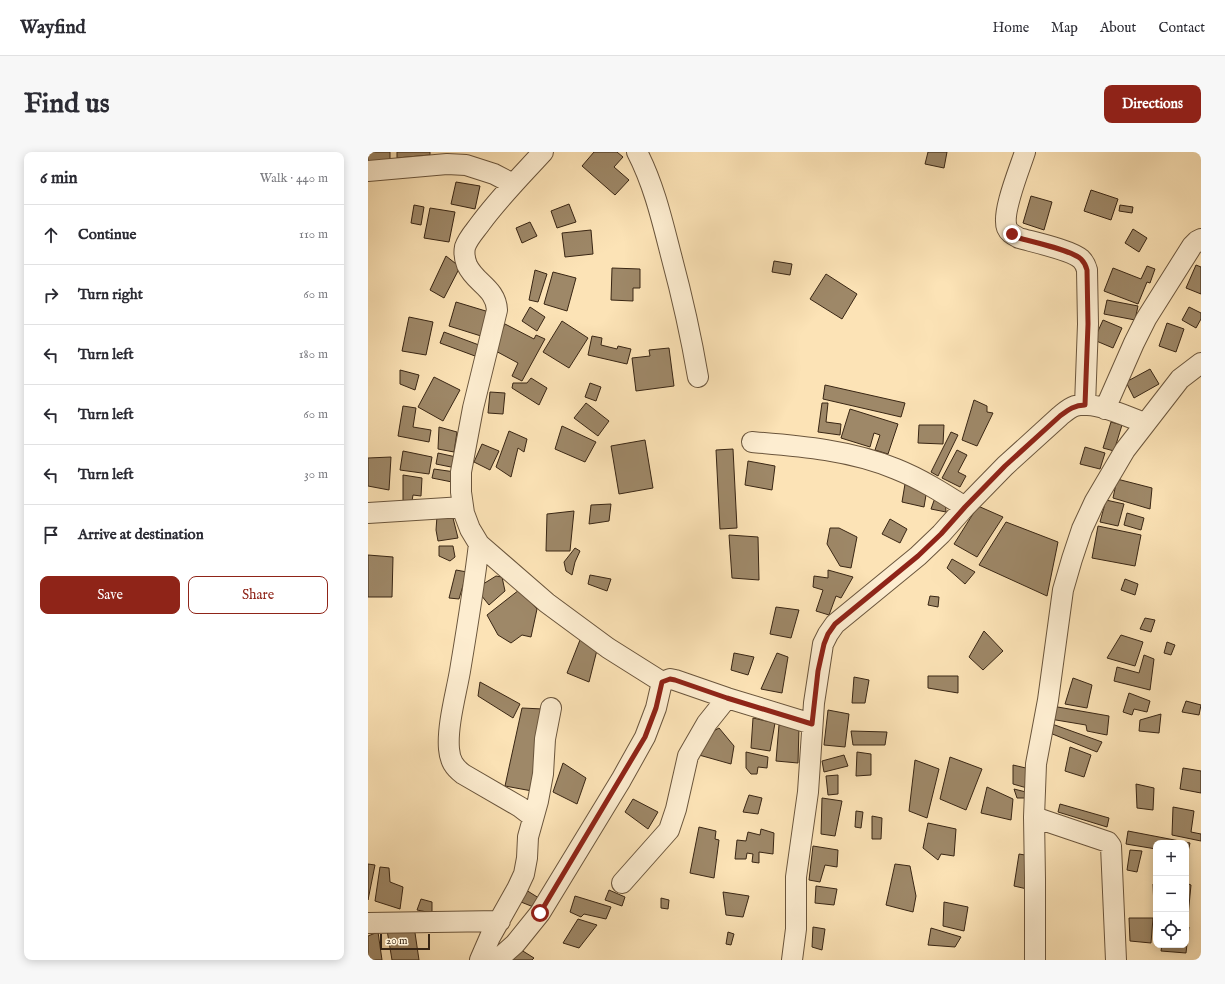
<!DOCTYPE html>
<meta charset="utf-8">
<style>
:root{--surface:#fff;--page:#f7f7f7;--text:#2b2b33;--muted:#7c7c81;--line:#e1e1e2;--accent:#8f2418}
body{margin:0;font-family:"IM FELL English",serif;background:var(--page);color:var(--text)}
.controls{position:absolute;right:12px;bottom:12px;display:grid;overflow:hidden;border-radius:8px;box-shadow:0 2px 10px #0003}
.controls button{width:36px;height:36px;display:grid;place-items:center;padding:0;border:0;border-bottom:1px solid var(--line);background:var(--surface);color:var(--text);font:20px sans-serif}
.scale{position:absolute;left:12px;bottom:10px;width:50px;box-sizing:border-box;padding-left:4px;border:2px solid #392614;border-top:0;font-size:11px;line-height:14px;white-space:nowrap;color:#392614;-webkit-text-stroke:3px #fdedd0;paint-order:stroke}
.stop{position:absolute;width:12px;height:12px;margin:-9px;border:3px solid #8f2418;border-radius:50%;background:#fff}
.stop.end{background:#8f2418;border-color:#fff;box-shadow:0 1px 4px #0008}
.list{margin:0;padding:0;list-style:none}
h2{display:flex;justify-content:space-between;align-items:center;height:52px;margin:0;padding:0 16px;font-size:17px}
h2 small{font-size:13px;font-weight:400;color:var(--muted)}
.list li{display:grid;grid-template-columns:26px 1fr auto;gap:12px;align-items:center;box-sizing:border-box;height:60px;padding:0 16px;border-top:1px solid var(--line)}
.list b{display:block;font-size:15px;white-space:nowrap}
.list em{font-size:13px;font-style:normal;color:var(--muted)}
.actions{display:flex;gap:8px;padding:12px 16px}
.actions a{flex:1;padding:9px 0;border:1px solid var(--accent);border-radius:8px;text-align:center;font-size:14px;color:var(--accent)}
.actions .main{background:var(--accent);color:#fff}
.icon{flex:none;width:22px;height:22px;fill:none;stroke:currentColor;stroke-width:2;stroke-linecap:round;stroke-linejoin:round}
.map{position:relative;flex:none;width:833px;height:808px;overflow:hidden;border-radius:8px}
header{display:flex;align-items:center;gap:24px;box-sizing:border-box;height:56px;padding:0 20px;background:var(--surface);border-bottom:1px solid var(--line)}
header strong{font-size:19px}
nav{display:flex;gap:22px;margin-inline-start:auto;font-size:14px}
.intro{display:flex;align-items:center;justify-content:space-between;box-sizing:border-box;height:96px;padding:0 24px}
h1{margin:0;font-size:28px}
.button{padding:10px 18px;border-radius:8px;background:var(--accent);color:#fff;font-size:14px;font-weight:700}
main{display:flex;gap:24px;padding:0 24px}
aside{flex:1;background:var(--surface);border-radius:8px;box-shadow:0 2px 10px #0003}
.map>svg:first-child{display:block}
.building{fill:#9e8868;stroke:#392614}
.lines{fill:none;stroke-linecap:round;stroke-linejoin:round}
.street-casing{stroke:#6a553c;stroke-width:22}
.street{stroke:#fdedd0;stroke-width:20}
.route{stroke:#8f2418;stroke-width:5}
</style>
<header>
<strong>Wayfind</strong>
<nav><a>Home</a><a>Map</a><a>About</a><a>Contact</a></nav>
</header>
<div class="intro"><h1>Find us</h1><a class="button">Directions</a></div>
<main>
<aside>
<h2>6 min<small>Walk · 440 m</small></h2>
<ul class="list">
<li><svg class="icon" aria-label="ahead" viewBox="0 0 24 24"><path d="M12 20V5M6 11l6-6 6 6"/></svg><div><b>Continue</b></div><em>110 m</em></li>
<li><svg class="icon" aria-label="right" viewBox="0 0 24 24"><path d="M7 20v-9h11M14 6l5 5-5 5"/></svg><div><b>Turn right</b></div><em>60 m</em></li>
<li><svg class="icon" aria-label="left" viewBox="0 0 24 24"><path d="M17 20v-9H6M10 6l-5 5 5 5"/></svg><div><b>Turn left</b></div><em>180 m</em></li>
<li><svg class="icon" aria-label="left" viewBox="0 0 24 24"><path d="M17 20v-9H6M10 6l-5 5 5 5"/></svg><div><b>Turn left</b></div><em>60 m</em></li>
<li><svg class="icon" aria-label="left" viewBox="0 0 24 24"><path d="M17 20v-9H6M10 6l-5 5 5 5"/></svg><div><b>Turn left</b></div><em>30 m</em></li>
<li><svg class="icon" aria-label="arrive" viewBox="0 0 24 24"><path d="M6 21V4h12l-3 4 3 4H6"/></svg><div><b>Arrive at destination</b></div></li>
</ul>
<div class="actions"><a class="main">Save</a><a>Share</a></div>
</aside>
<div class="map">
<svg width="833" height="808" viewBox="0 0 833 808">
<rect width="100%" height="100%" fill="#fce3b6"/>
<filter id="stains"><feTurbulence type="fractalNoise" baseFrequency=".005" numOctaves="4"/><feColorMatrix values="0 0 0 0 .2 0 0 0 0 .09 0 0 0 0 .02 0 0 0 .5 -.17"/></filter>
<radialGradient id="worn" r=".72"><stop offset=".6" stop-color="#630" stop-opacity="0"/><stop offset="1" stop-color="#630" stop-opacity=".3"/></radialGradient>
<path class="building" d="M0 0H22V11H0Z
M29 0H62V3L29 6Z
M226 0H249L255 5 246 15 261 28 247 43 214 14Z
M560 0H579L576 16 557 12Z
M88 30 112 34 107 57 83 52Z
M723 38 750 47 743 68 716 59Z
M663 44 684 50 676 78 655 71Z
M201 52 208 70 189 76 183 59Z
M46 53 56 55 53 73 43 71Z
M752 53 765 55 764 61 751 59Z
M62 56 87 60 81 90 56 86Z
M162 70 169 84 154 91 148 76Z
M765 77 779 86 771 100 757 91Z
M223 78 225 102 197 105 194 81Z
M78 104 92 115 76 146 62 138Z
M406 109 424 112 422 123 404 120Z
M828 113 833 115V142L818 136Z
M779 114 787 117 782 131 779 130 770 152 736 139 745 116 773 127Z
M244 116 272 117V136H265V149L243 148Z
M167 118 179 122 170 150 161 148Z
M185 120 208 126 199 159 176 152Z
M458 122 489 142 474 167 442 147Z
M739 148 770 154 767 168 736 162Z
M88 150 121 160 113 184 81 174Z
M162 155 177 165 169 179 154 169Z
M821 155 833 161V167L828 176 814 168Z
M41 165 65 170 58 203 34 199Z
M735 168 754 176 745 196 726 188Z
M194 169 220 186 201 216 175 200Z
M799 171 816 177 808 200 791 194Z
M137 172 166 187 168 183 177 187 154 229 144 224 150 211 124 197Z
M76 180 111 193 107 204 72 191Z
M224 184 234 186 233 193 249 197 250 194 263 197 259 212 220 203Z
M301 196 306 234 268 239 264 206 282 204 281 198Z
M782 217 791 232 766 246 758 230Z
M32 218 51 223 47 238 32 232Z
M66 225 92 238 75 269 50 255Z
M163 226 179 236 171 253 144 236 145 231H159Z
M222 231 233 235 228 249 217 245Z
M457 233 537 251 533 265 455 247Z
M122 240 137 241 135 262 120 261Z
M606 248 619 254V260L625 261 609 294 594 288Z
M218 251 241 269 230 284 206 266Z
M454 251H460L458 270 473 272 472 283 450 280Z
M35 254 48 256 45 275 63 278 61 290 30 284Z
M482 257 530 272 520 302 507 298 512 283 506 281 502 295 473 286Z
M743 270 754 273 746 299 735 296Z
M551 273H576L575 292 550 291Z
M194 274 228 290 217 310 187 297Z
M71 275 89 280 86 300 70 297Z
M141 279 159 287 156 300 150 296 143 325 128 315Z
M583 280 590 283 570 324 563 320Z
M277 288 285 336 251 342 243 294Z
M114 292 131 299 122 318 106 310Z
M717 295 737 301 732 317 712 312Z
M365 297 369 376 352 377 348 298Z
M589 298 599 303 590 320 598 324 592 335 574 326Z
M35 299 64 305 61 322 32 318Z
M70 301 88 305V316L68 312Z
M23 305 21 338 0 334V306Z
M380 309 407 314 404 338 377 333Z
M66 317 87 320 84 330 64 326Z
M35 323 54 326 53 344 45 343 44 349 35 350Z
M749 327 784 336 782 357 745 346Z
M537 332 559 337 556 355 534 350Z
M568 343 577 346 578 360 563 357Z
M738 348 756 352 750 374 732 370Z
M243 352 241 369 221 372 223 353Z
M610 354 635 365 609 405 586 392Z
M206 359 202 399H178L179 362Z
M759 361 776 366 773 378 756 373Z
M84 362 90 386 70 389 68 378 69 364Z
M522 367 539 377 532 391 514 382Z
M638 370 690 390 679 444 611 413Z
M730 374 773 383 767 414 724 406Z
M462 376H471L489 385 483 416 472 414 459 392Z
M361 383 390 385 391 428 364 426Z
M71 394H85L87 405 82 409 71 404Z
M207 396 212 399 207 410 204 423 198 419 196 410Z
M0 403 25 405 24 445H0Z
M584 407 607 420 597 432 579 416Z
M88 418 99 420 91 447 81 446Z
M460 418 485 425 473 446 468 444 461 463 448 459 455 438 445 435 446 424 460 426Z
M222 423 243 427 239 439 220 432Z
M128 424 134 425 137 439 121 453 113 443 112 434Z
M757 427 770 432 767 443 753 438Z
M151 438 169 457 163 485 154 483 143 491 130 483 119 463Z
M562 444 571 445 570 455 560 453Z
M408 455 431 458 423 486 402 482Z
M777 466 787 468 783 480 772 477Z
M616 479 635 499 615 518 601 505Z
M753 483 775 490 767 514 739 506Z
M212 488 230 494 221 530 199 521Z
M799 490 807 493 803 503 796 501Z
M366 501 386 505 380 523 363 518Z
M409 501 420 505 414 541 393 537Z
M776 503 786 507 782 538 746 529 749 515 771 521Z
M560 524H590V541L560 536Z
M486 525 501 528 497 551H484Z
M705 526 724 533 719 556 697 552Z
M112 530 152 552 145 566 110 544Z
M761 541 782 549 779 560 766 557 764 563 755 560Z
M818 549 833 553 831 563 814 560Z
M684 554 741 564 739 583 719 579 718 573 682 567Z
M154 556 175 557 164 639 137 634Z
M460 558 481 562 477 595 456 593Z
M793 562 791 581 771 579 772 568Z
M385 566 407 571 402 599 383 596Z
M684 572 734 590 729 600 682 581Z
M411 573 431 575 430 611 408 609Z
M351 576 366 594 363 612 331 603 337 584Z
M483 579 519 580 517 593H485Z
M702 595 723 603 716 625 697 619Z
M378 600 400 605 399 616 390 615 389 622H383L378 616Z
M489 600 503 602V623L488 624Z
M476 603 480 614 456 620 454 609Z
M582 605 614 617 598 658 572 647Z
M547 608 571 617 559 666 541 659Z
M195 611 218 626 209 652 185 640Z
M645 613 662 617 659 636 645 632Z
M815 616 833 619V641L812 637Z
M470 623V642L460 643 458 624Z
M768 632 786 636 785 658 769 656Z
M619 635 645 647 643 668 613 661Z
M646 637 658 640V646H649Z
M381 643 394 646 390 662 375 660Z
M454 646 474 649 467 684 453 682Z
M265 647 290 660 280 677 257 660Z
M692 652 741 666 739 675 690 660Z
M805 655 826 659 823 680 833 682V689L804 683Z
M488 659 495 660 493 676 487 675Z
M504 664 514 666 513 687H504Z
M560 671 588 677 586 704 573 702 570 708 555 696Z
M331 675 348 679 347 687 351 688 346 726 322 721Z
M393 677 406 681 405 702 391 700V711L384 710 385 702 379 701 378 707H367L369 688 378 689 380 680 392 683Z
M760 679 822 691 818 709V691H788V697L758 692Z
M445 694 470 698 469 715 457 713 452 730 441 728Z
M762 698 774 699 769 720 759 718Z
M651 702 663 704 659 737 646 734Z
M0 712 7 713 0 748Z
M527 712 542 714 548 744 545 760 518 753Z
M12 715 21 716 22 730 35 735 32 757 7 749Z
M818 731 823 733 820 764 818 763Z
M785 732H788V757L786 756Z
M448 734 469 737 466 753 447 751Z
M158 738 174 748 168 756 153 750Z
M241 738 257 745 254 754 237 748Z
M355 740 381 744 375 765 358 763Z
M207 744 243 755 238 767 216 762 213 765 202 760Z
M293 746 301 748 300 757 293 756Z
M53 747 64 750V761L49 758Z
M576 750 600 755 596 779 575 774Z
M761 766H785L783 791 762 789Z
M210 767 229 773 211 796 195 791Z
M46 774 51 808H24L19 778Z
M818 774 821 775 818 801 793 799 794 793H818Z
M445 775 457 777 454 798 444 795Z
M563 776 593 785 587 795 560 793Z
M10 780 14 808H0V784Z
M360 780 366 782 363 793 358 792Z
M150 796 166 806 164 808H143Z"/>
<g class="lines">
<g class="street-casing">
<path id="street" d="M175 0C154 23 131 46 112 72 107 79 100 86 97 95 96 100 97 108 99 113 107 131 128 136 129 158L105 256 93 320V340L96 361 102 377 111 392 179 451 240 496 294 530
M269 0C286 33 294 68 303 103 314 144 323 184 330 225
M657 0C652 16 633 61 639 76 641 81 646 83 651 86 665 90 703 98 713 107 716 110 718 114 719 118L720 172 717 253
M0 19 79 12 98 13 126 22 145 32
M737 257 766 191 778 167 824 94 829 89 833 87
M384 290C432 294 483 298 528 317 553 327 575 341 597 355L637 314 692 264C697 260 701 256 707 254 725 248 759 265 777 271
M0 361 95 355
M111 392C106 435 99 477 92 519 88 542 79 574 81 597 82 609 86 615 95 622L152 655 165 665
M666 665 740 690 743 694 748 808
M254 731 301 678 308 657 320 604 339 571 359 546
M0 771 132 769
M112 808 122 785 149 737 156 722 159 706 160 685 170 649 175 622 177 587 183 556
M129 808 147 792 172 761 253 628 277 585 288 556 294 530 302 527 307 528 359 546 444 572
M424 808 428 777V725L440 640 446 551 455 492 460 482 467 472 550 404 573 382 597 355
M667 808V727L666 665 668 612 680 548 695 438 704 407 714 377 727 349 757 298 812 227 833 211"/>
</g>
<use href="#street" class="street"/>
</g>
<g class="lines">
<path class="route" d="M172 761 277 585 288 556 294 530 302 527 307 528 359 546 444 572 450 519 456 492 460 482 467 472 550 404 573 382 597 355 637 314 692 264C700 258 706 253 717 253L720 172 719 118C718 114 716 110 713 107 703 98 665 90 651 86L644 82"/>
</g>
<rect width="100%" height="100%" filter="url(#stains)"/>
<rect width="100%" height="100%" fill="url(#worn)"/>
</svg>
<div class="controls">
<button>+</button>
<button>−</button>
<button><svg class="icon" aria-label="locate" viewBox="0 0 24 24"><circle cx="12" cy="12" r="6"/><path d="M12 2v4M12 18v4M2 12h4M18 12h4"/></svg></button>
</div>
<div class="scale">20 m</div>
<div class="stop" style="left:172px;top:761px"></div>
<div class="stop end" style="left:644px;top:82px"></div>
</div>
</main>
